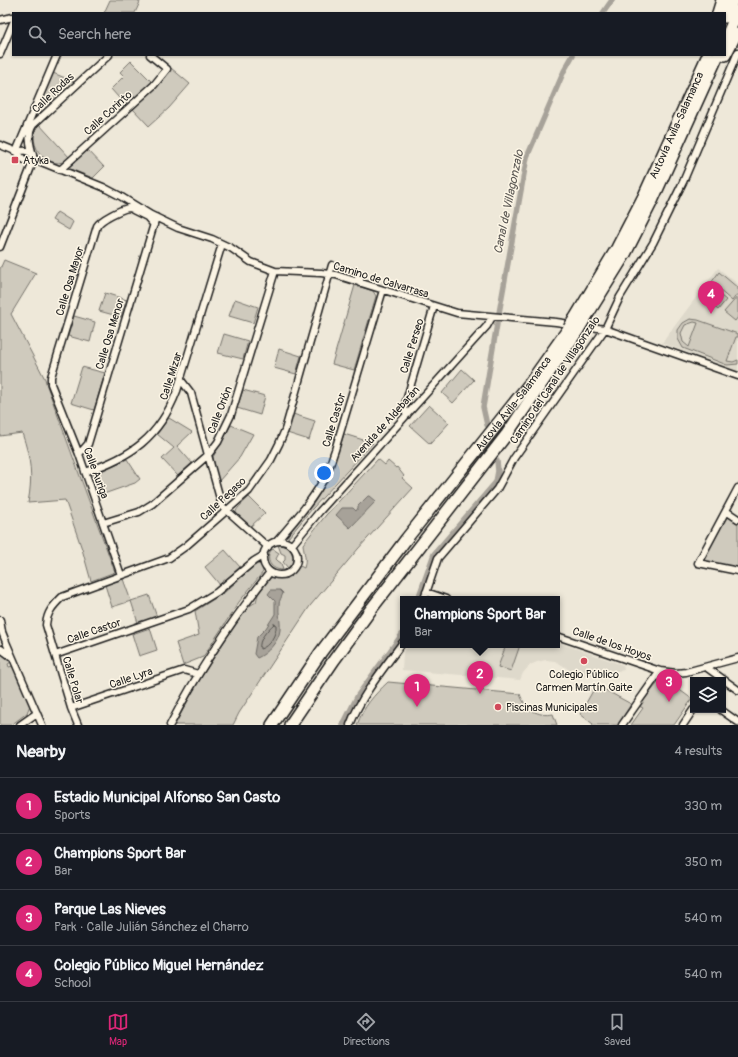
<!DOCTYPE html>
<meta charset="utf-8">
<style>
:root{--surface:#171b24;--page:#242831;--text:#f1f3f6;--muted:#9ea1a6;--line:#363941;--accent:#db2777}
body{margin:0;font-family:Pangolin,sans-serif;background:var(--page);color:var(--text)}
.controls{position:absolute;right:12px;bottom:12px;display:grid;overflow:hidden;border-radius:0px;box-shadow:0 1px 3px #0004}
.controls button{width:36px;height:36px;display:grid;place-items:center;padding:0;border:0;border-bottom:1px solid var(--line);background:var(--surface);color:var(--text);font:20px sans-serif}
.you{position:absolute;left:324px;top:473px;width:14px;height:14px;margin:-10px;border:3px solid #fff;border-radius:50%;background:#1a73e8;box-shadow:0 0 0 6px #1a73e833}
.badge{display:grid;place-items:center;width:26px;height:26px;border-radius:50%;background:var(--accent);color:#fff;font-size:13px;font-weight:700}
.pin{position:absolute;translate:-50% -33px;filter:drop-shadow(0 1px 2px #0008)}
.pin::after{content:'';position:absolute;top:21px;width:14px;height:12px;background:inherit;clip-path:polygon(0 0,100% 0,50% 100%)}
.popup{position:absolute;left:400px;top:596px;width:160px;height:52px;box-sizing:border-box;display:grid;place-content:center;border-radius:0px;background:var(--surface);filter:drop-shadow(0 1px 3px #0005);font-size:13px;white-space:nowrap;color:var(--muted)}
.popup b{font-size:15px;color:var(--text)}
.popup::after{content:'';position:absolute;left:50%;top:100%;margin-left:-8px;border:8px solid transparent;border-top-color:var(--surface)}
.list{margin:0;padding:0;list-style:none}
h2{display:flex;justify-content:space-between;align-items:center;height:52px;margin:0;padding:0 16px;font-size:17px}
h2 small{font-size:13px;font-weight:400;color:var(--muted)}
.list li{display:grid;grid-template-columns:26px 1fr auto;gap:12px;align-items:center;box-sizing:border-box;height:56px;padding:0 16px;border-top:1px solid var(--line)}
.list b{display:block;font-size:15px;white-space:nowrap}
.list p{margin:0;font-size:13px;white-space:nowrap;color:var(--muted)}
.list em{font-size:13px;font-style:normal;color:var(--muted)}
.icon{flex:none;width:22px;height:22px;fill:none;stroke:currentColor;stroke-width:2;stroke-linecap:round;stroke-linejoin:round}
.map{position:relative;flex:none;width:738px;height:725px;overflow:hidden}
.search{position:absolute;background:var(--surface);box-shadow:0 1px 3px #0004;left:12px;right:12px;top:12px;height:44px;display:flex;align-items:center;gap:10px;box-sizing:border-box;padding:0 14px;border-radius:0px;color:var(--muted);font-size:15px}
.sheet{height:276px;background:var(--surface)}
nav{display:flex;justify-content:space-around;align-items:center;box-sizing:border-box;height:56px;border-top:1px solid var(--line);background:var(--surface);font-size:11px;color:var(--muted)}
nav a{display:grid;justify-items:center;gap:2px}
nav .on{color:var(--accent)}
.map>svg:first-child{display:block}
.built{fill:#ded9cb}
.green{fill:#cfcabd;stroke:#76736c;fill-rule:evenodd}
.water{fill:#a7a299;stroke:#6f6c67}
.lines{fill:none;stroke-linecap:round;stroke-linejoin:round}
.shore{stroke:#54524e;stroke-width:1}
.canal{stroke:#a7a299;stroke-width:5.5}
.minor-casing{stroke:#1c1c1c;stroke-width:9}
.motorway-casing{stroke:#1c1c1c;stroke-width:14}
.minor{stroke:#fcf5e5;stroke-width:6}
.motorway{stroke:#fcf5e5;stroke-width:11}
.motorway-bridge-casing{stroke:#1c1c1c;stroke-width:14;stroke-linecap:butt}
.motorway-bridge{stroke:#fcf5e5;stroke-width:11}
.poi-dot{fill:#d1495b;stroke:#fcf5e5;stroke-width:1.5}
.labels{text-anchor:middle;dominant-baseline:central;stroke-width:3;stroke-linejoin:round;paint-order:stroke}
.street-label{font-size:11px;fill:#1c1c1c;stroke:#fcf5e5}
.poi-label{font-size:11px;fill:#1c1c1c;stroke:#fcf5e5;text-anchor:start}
.water-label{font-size:12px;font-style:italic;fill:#5b5854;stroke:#fcf5e5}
</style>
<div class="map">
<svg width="738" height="725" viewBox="0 0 738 725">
<rect width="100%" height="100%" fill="#eee8d9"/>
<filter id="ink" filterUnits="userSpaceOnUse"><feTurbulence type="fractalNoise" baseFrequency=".025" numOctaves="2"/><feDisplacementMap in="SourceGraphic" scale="8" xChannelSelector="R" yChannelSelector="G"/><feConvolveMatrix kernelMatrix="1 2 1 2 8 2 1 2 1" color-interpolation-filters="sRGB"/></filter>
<g filter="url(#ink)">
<path class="built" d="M718 268 738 284V372L662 343Z
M557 642 623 665 624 670 572 678 568 669 562 665 555 661 546 660 537 662 530 665 523 673 520 680 402 670 403 652 409 645H557Z"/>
<path class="green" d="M110 0H137L140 2 135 13H104Z
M131 61 152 82 126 106 111 89 124 76 120 72Z
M171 68 190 84 169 108 149 126 133 109 156 88Z
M53 73 75 82 34 119V118Z
M39 124 70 158C50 175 23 144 39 124Z
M88 150 104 167 93 178 68 168Z
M57 212 73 222 69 230 52 220Z
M4 260 36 273 11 314 45 379 47 386 115 572 91 581 82 549 65 500 28 503C33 475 31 460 22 433L0 436V269Z
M719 272 738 288V293L732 301 711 283Z
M355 285 373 291 376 296 354 370 332 364Z
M711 288 726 300 718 310 703 297Z
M105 293 127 300 121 317 99 311Z
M738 296V317L735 321 724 312Z
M235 299 258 307 253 323 229 316Z
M74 316 95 322 90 342 68 336Z
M690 319 698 320 738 334V337H736L727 361 733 362 738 360V364L727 365 683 348 678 339V330L683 323ZM694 322 698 323 689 347 683 342 681 333 685 325Z
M224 334 248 341 243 359 218 353Z
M279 349 301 356 296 374 274 368Z
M82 367 105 373 94 410 71 403Z
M462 369 474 380 453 403 442 393Z
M243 390 265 396 260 415 237 408Z
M429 405 449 423 430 444 410 426Z
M293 414 315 421 309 440 287 433Z
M169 418 192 432 177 446 192 463 178 476 162 459 174 448 157 434Z
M231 425 253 434 240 457 218 482 213 457Z
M344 434 373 443 312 509 288 538V535C296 525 305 515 313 504 328 483 336 458 344 434Z
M127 459 140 479 135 483 98 496 92 479 93 475Z
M378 459 385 465 388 461 396 468 397 467 404 476 402 478 413 488 358 549 310 606 239 713 233 725H175L196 685 246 608 256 602 258 594 270 578C274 577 276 577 280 578 290 578 295 573 300 566L304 568C307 558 304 555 303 544L326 515Z
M249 497 265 513 250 527C231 511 232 514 249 497Z
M727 516 738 524V568L703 562Z
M278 545 287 546 293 553V562L288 568 283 562 285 560V555L281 553Z
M273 549 279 553 276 559 278 561 281 563 283 570C271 570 265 560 271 550Z
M225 550 240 567 220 585 205 567Z
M259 564 263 567V572L239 602 203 657 183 665 176 643 199 635 195 611 225 592 255 565Z
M123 579 131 601 149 595 157 617 138 623 131 601 112 607 105 585Z
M150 628 157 650 139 656 132 634Z
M506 645H520L511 671 498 667Z
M0 653 8 658 11 662 8 664 9 667 13 666 30 705 27 713 11 725H0Z
M661 679 666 680 692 699 674 725H631L643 708 639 706Z
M388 682 520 694C525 709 538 717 553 714L557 725H357C364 706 373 696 388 682Z
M595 687H600L631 704 618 725H592L593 724 580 714Z"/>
<path class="water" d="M368 496H370L376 501 350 528 336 515 342 508H353L356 511 358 508V506Z
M271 590H280L283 593C282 597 279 600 279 605 278 613 281 622 280 630 279 641 267 654 257 658L254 654 257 637 266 628 275 614V601L268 594Z"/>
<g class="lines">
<path class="shore" d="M274 624 276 625C277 634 269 647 260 649 258 640 267 630 274 624Z"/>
<path class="canal" d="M603 13 612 0
M499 313 527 157 564 71 573 55
M487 425 483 407 497 324
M418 599 434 554 496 482 498 471 497 461
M343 725 358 695 403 633"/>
<g class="minor-casing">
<path id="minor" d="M0 20 13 17
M0 54 13 23
M0 145C5 147 12 149 16 152 22 157 24 163 33 162V155C27 150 24 150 16 152
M16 152 57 55
M33 155C30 145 27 134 33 125L109 55
M34 159 103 187 120 196 151 215 178 228 212 239 231 248 251 262 275 271 321 273 336 275 457 313 556 322 605 329 738 376
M60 170 154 85 167 69 150 55
M133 210 147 217 154 225
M0 247 33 162
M355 272 360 279V283
M181 380 191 393 222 506 268 547
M407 415 404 408 434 306
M79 454 88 444 156 217
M85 472C131 457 159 438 177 391L222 244
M738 488 698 563 738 571
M726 511 738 519
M103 523 139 512 152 504 208 455 218 442 231 415 275 271
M277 541C295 520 314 499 327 473 330 466 332 458 335 450L383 290
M263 558a17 17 0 1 1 34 0a17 17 0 1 1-34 0Z
M292 545 319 512 487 326 492 317
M121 575 79 454 51 384V377L97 226C101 219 120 210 128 208 133 208 137 210 142 209
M426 592 446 599
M424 599 438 558 497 489 514 458 605 329 620 297 653 243 683 182 738 52
M0 620 2 632 6 642 42 725
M557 636 660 671 676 673 686 672 738 658
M1 649 12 657
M55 655 189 609 217 592 254 561 264 555
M706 667 738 690
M71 708 184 670 198 674
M721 710 738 722
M20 725 37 713
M78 725 71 708 46 625C47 612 53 606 62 597L169 558 186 546 249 491 271 460 279 444 285 430 332 265
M170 725C198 671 232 620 270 572
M350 725C362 694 384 668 403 642
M622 725 660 671
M683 725 693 710"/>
</g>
<g class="motorway-casing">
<g id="motorway">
<path d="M718 13 722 0"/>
<path d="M725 17 733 0"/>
<path d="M725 40 738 11"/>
<path d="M725 55 736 34"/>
<path id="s1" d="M575 318 617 248 644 196 708 55"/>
<path d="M584 320 625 254 652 201 718 55"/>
<path id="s2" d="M272 725 321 652 407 538 530 383 569 328"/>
<path d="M290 725 334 660 372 608 507 434 578 330"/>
</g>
</g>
<use href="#minor" class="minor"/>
<use href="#motorway" class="motorway"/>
<g class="motorway-bridge-casing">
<path id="motorway-bridge" d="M569 328 575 318
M578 330 584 320"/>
</g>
<use href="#motorway-bridge" class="motorway-bridge"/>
</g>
</g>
<g class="poi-dot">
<rect x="11" y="156" width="8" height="8" rx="2"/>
<circle cx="584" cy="661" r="4"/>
<circle cx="498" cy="707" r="4"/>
</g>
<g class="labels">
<g class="street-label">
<text transform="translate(53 93) rotate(-43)">Calle Rodas</text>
<text transform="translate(108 113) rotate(-42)">Calle Corinto</text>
<text stroke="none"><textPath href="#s1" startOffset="218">Autovía Ávila-Salamanca</textPath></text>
<text transform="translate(381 280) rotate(17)">Camino de Calvarrasa</text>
<text transform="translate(70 281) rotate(-73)">Calle Osa Mayor</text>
<text transform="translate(110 334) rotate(-73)">Calle Osa Menor</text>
<text transform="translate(412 346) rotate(-73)">Calle Perseo</text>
<text transform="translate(171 376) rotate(-72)">Calle Mizar</text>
<text transform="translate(555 380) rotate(-56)">Camino del Canal de Villagonzalo</text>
<text stroke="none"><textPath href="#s2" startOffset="402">Autovía Ávila-Salamanca</textPath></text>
<text transform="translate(220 410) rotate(-69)">Calle Orión</text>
<text transform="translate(334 420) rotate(-73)">Calle Castor</text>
<text transform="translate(385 424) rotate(-48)">Avenida de Aldebarán</text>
<text transform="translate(96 473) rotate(70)">Calle Auriga</text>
<text transform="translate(223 499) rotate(-43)">Calle Pegaso</text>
<text transform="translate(94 631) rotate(-19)">Calle Castor</text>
<text transform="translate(612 644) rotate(19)">Calle de los Hoyos</text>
<text transform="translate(131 678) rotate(-19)">Calle Lyra</text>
<text transform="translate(73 680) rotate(73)">Calle Polar</text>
</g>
<g class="poi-label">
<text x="23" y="160">Atyka</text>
<text x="584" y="674" text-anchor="middle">Colegio Público<tspan x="584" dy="13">Carmen Martín Gaite</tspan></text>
<text x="506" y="707">Piscinas Municipales</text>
</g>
<g class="water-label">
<text transform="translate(509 202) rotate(-78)">Canal de Villagonzalo</text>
</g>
</g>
</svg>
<div class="controls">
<button><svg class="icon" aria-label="layers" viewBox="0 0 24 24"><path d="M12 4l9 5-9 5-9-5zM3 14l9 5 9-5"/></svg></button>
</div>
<div class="you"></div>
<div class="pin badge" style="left:417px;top:707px">1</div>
<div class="pin badge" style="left:480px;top:694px">2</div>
<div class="popup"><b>Champions Sport Bar</b>Bar</div>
<div class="pin badge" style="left:669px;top:702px">3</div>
<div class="pin badge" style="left:711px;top:314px">4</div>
<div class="search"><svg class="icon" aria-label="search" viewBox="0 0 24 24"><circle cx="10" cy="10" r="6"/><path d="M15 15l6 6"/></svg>Search here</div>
</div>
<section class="sheet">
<h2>Nearby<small>4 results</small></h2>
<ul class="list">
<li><span class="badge">1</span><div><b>Estadio Municipal Alfonso San Casto</b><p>Sports</p></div><em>330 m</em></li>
<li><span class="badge">2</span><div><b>Champions Sport Bar</b><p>Bar</p></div><em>350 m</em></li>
<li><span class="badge">3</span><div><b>Parque Las Nieves</b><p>Park · Calle Julián Sánchez el Charro</p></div><em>540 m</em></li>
<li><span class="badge">4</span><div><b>Colegio Público Miguel Hernández</b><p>School</p></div><em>540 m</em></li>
</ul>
</section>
<nav>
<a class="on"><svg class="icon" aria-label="map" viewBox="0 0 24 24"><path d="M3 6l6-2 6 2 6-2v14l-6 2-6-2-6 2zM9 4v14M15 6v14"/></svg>Map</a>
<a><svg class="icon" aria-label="directions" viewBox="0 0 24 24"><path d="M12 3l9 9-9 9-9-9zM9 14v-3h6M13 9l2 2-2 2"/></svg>Directions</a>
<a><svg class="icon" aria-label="saved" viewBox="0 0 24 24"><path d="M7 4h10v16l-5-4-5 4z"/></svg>Saved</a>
</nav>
